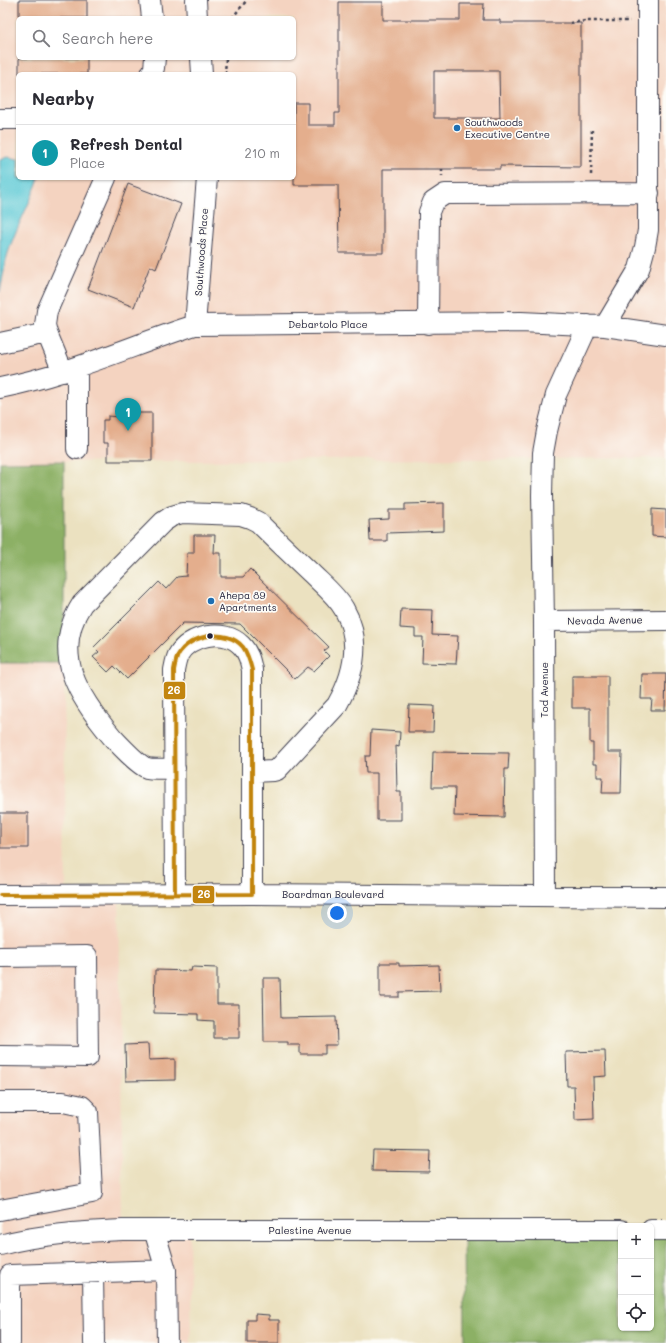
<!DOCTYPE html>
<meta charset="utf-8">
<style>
:root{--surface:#fff;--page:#f2f2f3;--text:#2b2b33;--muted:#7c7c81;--line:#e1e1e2;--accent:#b45309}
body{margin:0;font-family:Mali,sans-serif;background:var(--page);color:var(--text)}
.controls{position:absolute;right:12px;bottom:12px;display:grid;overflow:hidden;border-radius:6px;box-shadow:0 1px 3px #0004}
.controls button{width:36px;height:36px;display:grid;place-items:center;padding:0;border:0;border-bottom:1px solid var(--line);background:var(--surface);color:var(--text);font:20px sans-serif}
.you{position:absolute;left:337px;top:913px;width:14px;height:14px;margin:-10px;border:3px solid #fff;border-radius:50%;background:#1a73e8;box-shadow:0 0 0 6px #1a73e833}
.badge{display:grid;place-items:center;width:26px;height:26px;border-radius:50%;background:var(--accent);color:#fff;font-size:13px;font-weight:700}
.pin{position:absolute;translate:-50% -33px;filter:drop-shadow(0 1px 2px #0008)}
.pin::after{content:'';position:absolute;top:21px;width:14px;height:12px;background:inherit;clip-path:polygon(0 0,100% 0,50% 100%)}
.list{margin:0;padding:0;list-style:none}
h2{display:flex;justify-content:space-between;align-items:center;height:52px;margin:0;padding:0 16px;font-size:17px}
h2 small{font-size:13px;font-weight:400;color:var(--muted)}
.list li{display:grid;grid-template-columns:26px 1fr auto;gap:12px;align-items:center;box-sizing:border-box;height:56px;padding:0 16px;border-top:1px solid var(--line)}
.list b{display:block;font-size:15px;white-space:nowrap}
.list p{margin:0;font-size:13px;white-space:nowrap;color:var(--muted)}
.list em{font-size:13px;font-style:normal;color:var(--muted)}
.icon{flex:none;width:22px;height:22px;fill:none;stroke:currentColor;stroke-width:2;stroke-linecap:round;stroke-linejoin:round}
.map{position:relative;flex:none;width:666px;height:1343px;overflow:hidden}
.search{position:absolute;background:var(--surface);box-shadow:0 1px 3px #0004;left:16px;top:16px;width:280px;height:44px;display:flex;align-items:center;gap:10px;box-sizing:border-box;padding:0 14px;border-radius:6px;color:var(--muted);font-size:15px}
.panel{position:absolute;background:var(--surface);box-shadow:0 1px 3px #0004;left:16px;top:72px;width:280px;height:108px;border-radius:6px}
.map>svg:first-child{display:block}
.built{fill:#f4d3c0;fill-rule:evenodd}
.forest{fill:#8cb065;stroke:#576950}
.water{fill:#5dc9d5;stroke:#407688}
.building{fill:#e4ae8d;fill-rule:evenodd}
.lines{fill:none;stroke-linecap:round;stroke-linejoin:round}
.minor-casing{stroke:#403f4f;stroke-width:22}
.path{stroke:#403f4f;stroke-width:2.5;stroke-dasharray:3 3;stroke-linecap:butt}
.minor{stroke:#fff;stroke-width:20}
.bus-1-casing{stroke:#fdfcf7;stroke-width:7}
.bus-1{stroke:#c2850f;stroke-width:4}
.poi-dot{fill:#1f6fb2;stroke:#fdfcf7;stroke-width:1.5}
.bus-dot{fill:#22223b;stroke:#fdfcf7;stroke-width:1.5}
.labels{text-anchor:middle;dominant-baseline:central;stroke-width:3.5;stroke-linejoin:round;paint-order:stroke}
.poi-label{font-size:10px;fill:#22223b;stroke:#fdfcf7;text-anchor:start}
.street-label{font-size:10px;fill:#22223b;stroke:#fdfcf7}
.line-badge{stroke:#fdfcf7;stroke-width:1.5}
.badge-label{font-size:11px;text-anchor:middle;font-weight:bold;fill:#fff}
</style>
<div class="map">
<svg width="666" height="1343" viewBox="0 0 666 1343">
<rect width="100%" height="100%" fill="#fdfcf7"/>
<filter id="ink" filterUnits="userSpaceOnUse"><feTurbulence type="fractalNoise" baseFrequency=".025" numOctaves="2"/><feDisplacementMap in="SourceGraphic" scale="8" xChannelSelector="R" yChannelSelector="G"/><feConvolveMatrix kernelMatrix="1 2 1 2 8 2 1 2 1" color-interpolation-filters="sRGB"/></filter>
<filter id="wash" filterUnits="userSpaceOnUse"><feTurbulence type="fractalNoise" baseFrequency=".012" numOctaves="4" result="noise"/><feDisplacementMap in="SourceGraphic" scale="16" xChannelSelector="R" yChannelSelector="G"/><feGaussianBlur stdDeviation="0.9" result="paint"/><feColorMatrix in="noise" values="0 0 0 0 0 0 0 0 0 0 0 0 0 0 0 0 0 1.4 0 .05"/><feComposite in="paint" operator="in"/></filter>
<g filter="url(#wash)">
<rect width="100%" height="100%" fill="#ebe1c0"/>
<path class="built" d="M0 0H666V458L0 462ZM18 18H294V58H18ZM18 74H294V178H18Z
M0 663H64L66 895 119 894 123 1230H189L191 1343H0Z"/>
<path class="forest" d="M64 461V663H0V462Z
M464 1230H621V1328H651V1230H666V1343H465Z"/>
<path class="water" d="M8 157 18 159V178H39C30 204 16 227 8 253 4 265 3 279 0 292V159Z"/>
<g id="blocks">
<path class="building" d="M19 0H87V18H19Z
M339 2H383V20H460V4H484L483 20H500V23H581V167L500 166V169H383V253H339L338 185H294V103H308V125H335V113H339ZM434 71H499L500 118H434Z
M19 58H87V74H19Z
M128 184 181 204 156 269 150 266 134 307 88 289Z
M119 413H152V461H108V443H103V420H108V416L119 417Z
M444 503V531L387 533V541H370L369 520 389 519V510H405V504Z
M652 509 666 510V537L652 536Z
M194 535H215L214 553H221V577H243L250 569 329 647 324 651 329 656 314 671 308 667 295 679 240 624 183 623 127 679 114 666 108 672 93 657 99 652 94 647 159 582 166 589 177 577 186 576 187 553H194Z
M401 609 433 610 432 635 458 636 456 664 422 663 423 637H415V629L400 628Z
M642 674H666L665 710H651L652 699H641Z
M572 676H608V752H622L621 793H602L603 777H597V764H593V743H590V708H572Z
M409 705 434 706 433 732H408Z
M371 730 400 732 399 747 396 746 397 792H401V820H377V773H366L365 756H370Z
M433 752 509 753 508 769H505L504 817 454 816 455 787H432Z
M0 813H28V848H0Z
M380 963H399V966L439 965 440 991 399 992V997H380Z
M192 967 217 968V1004H239V1038H214V1021L198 1020V1014L154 1013 155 970 191 971Z
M263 978H280L281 1018 336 1017 337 1045H325V1054H300V1045H288V1042H264Z
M148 1044 149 1060 175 1059V1080L126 1081 125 1045Z
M605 1051 606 1076 593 1077 594 1119 575 1120 574 1086H567L566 1052Z
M373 1150 430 1151 429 1172 372 1171Z
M255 1314 269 1315V1320H279V1343H247V1320H255Z"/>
</g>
</g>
<g filter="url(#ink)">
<use href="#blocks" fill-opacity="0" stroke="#403f4f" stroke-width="1"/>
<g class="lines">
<g class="minor-casing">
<path id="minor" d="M150 0 152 18
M196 0 197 18
M201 58 202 74
M151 74 154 68 155 58
M0 119H18
M428 324 429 212 433 202 445 194 649 193
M195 325 207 178
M605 326 639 269 645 247 648 230V0
M0 343 47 333
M63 372 47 333 45 325 47 311 106 178
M0 388C67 375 130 346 195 325L521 322 605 326 666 335
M77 449V367
M544 621 666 620
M175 768C166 768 155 770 147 768 138 765 120 745 113 738 79 698 50 654 82 604L163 522 172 516 182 513 241 515 250 518 258 522C275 539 293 556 311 573 322 584 336 595 344 609 362 641 354 675 337 705L277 770 273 771 252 772
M175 894 174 670C175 665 176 659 178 655 189 635 224 628 241 645 248 652 250 660 252 670V894
M0 895 252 894 666 897
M545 896 544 621 542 495 543 453 547 431 556 395 588 325
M0 957 87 956 88 1057 0 1056
M0 1102H63L82 1106 88 1112 92 1193 0 1210
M154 1230 166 1270
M651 1230H666
M0 1245C40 1234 82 1232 123 1230H621
M93 1272 94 1343
M10 1343V1275L166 1270 167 1343"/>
</g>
<path class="path" d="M232 18 247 0
M570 23 585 21H630
M225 74 226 58
M442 169V176
M591 175 592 127"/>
<use href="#minor" class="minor"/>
<g class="bus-1-casing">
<path id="bus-1" d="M0 895 252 894V670C250 662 248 654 243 647 227 628 190 634 178 655 176 659 175 665 174 670L175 894"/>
</g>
<use href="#bus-1" class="bus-1"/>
</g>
</g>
<g class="poi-dot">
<circle cx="457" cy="128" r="4"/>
<circle cx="211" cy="601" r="4"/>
</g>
<circle class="bus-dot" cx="210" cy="636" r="3.5"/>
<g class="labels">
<g class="poi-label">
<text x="465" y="122">Southwoods<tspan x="465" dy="12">Executive Centre</tspan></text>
<text x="219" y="595">Ahepa 89<tspan x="219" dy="12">Apartments</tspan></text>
</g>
<g class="street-label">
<text transform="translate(201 252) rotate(-86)">Southwoods Place</text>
<text x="328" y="324">Debartolo Place</text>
<text transform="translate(605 620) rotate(-1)">Nevada Avenue</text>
<text transform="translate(544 690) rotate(-90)">Tod Avenue</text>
<text x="333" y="894">Boardman Boulevard</text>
<text x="310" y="1230">Palestine Avenue</text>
</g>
</g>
<g class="line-badge">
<rect x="163" y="681" width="23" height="19" rx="4" fill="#c2850f"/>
<rect x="192" y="885" width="23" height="19" rx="4" fill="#c2850f"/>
</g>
<g class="badge-label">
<text x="174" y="694">26</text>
<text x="204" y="898">26</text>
</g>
</svg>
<div class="controls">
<button>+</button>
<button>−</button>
<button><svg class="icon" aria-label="locate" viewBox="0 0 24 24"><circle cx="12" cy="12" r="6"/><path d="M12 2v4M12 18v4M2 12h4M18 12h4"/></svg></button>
</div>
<div class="you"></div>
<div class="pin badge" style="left:128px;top:431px;background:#0f9aa8">1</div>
<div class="search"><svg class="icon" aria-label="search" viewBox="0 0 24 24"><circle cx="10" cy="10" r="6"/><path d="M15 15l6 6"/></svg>Search here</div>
<section class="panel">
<h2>Nearby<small></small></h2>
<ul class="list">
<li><span class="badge" style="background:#0f9aa8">1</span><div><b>Refresh Dental</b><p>Place</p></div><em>210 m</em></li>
</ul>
</section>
</div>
